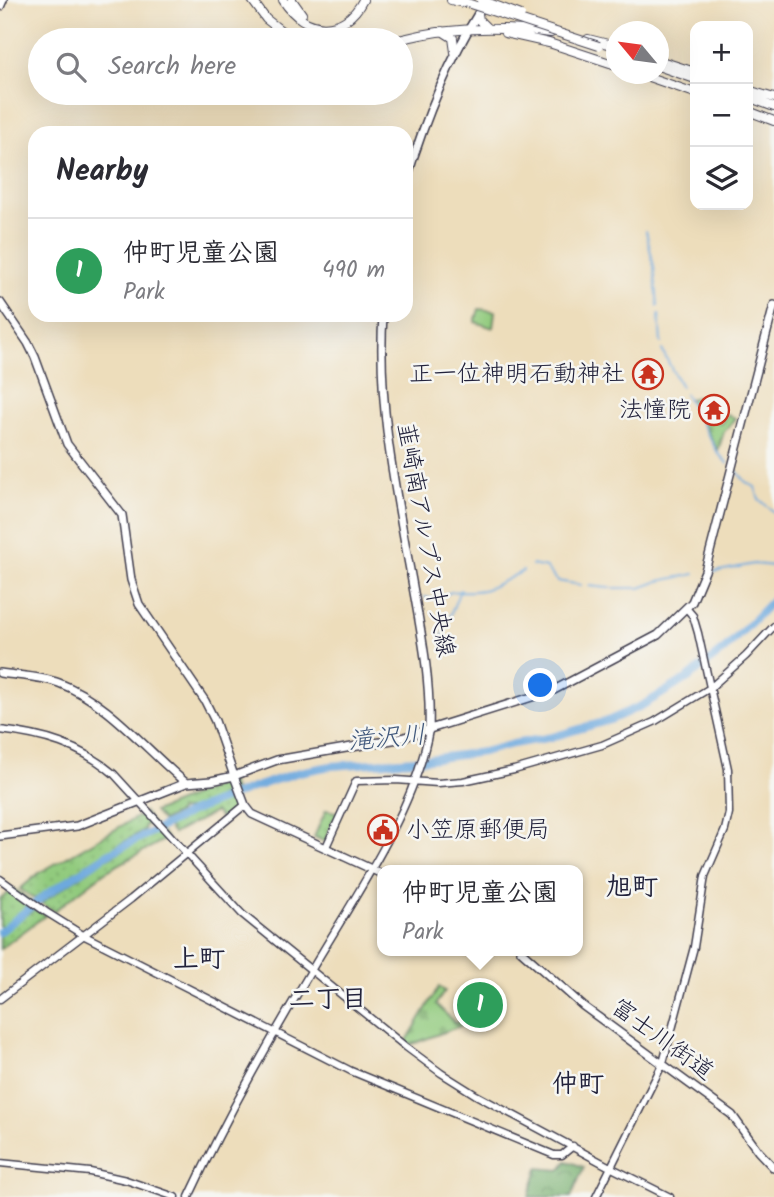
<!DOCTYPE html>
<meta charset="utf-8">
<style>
:root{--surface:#fff;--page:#f2f2f3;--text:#2b2b33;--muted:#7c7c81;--line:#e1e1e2;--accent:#1a73e8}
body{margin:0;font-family:Kalam,"Klee One",sans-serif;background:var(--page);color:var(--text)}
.controls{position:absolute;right:21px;top:21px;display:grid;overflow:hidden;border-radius:14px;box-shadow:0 7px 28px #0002}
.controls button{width:63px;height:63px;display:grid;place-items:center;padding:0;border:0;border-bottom:2px solid var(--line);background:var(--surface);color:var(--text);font:35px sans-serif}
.compass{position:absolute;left:606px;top:21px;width:63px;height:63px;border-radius:50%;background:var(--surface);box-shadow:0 7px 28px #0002;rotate:299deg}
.you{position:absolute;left:541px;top:686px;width:24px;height:24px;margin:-18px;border:5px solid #fff;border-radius:50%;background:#1a73e8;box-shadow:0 0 0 10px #1a73e833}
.badge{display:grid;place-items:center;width:46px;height:46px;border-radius:50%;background:var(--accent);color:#fff;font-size:23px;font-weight:700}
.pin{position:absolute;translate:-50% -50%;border:4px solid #fff;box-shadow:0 2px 7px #0006}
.popup{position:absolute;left:377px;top:865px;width:206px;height:91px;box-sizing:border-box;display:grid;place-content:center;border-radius:14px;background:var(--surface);filter:drop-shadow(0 2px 5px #0005);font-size:23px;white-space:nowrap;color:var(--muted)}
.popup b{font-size:26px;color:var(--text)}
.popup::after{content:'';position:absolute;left:50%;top:100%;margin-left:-14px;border:14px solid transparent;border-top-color:var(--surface)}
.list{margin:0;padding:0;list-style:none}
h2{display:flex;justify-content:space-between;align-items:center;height:91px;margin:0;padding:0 28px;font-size:30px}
h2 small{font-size:23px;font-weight:400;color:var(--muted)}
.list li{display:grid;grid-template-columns:46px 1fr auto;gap:21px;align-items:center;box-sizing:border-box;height:105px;padding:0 28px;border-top:2px solid var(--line)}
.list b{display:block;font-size:26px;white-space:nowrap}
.list p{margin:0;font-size:23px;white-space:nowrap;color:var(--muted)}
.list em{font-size:23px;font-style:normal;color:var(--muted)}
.icon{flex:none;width:38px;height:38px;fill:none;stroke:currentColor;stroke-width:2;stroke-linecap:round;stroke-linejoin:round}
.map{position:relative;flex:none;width:774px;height:1197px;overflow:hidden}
.search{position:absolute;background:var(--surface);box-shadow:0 7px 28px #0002;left:28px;top:28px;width:385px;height:77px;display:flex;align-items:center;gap:18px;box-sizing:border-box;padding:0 24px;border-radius:38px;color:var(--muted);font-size:26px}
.panel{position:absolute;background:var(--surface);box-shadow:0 7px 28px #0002;left:28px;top:126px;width:385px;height:196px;border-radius:21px}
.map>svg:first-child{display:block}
.grass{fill:url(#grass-dots);stroke:#5a765c;stroke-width:2}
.forest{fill:url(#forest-crowns);stroke:#4b6854;stroke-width:2}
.cemetery{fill:url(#cemetery-stones);stroke:#5a765c;stroke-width:2}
.garden{fill:#91ca7d;stroke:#5a765c;stroke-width:2}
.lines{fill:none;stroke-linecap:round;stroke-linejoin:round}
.stream{stroke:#6da9de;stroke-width:2}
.river{stroke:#6da9de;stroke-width:8}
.secondary-casing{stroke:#403e4e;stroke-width:9}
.primary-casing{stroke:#403e4e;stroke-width:10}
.highway-casing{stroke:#403e4e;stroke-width:10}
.secondary{stroke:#fff;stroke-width:6}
.primary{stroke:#fff;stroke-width:7}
.highway{stroke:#fff;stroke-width:8}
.highway-bridge-casing{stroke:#403e4e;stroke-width:10;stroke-linecap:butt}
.highway-bridge{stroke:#fff;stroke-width:8}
.labels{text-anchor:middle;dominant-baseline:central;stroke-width:5;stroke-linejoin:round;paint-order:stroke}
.poi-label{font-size:24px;fill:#22223b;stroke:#f6f6f2;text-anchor:end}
.street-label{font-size:24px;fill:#22223b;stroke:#f6f6f2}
.water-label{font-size:26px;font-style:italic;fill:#40587c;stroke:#f6f6f2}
.neighbourhood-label{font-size:26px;font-weight:bold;fill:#22223b;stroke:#f6f6f2}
</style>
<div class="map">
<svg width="774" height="1197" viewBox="0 0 774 1197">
<defs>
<pattern id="grass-dots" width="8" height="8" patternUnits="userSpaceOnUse" patternTransform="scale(1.75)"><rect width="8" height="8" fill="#91ca7d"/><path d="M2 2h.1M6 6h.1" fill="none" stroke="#7dad6d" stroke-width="1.8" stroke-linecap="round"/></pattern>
<pattern id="forest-crowns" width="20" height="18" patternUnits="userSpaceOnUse" patternTransform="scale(1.75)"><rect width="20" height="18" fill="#74ae6c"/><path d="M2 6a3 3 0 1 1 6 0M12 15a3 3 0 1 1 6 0" fill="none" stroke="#5f8d5a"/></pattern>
<pattern id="cemetery-stones" width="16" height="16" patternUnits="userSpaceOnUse" patternTransform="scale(1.75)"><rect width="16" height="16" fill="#91ca7d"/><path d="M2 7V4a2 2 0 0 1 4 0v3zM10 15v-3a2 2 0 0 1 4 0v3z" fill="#7dad6d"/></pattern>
</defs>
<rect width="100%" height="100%" fill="#f6f6f2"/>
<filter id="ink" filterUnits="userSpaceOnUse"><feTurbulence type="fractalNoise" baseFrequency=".0143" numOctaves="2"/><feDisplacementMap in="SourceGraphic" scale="14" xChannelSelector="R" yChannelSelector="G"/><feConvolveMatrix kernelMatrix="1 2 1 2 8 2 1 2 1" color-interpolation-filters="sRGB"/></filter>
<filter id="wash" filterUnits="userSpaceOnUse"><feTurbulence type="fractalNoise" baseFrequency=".00686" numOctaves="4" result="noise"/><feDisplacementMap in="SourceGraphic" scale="28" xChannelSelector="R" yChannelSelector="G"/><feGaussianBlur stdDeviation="1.57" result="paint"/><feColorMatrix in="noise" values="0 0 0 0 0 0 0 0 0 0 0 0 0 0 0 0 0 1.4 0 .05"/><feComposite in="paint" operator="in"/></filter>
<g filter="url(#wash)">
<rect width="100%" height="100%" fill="#edddbb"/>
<path class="grass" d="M230 781 234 790C218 797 198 812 180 810L178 813 162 821 154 812Z
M232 799 237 806 222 819 215 812 173 834 167 826 196 812Z
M326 810 340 813 337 821 333 820 326 838 329 839 327 843 314 837Z
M144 812 154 825 145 824 144 830 93 860 35 899 20 889 39 873 137 817H142Z
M159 830 167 838 164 840 105 872 54 911 41 903 104 860Z
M14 889 36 905 0 932V899Z
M34 909 46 915 0 949V934Z
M475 992 489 1001 498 1011 478 1020 467 1004Z"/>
<path class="forest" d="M567 1161 584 1167 571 1197H529L538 1168 560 1170Z"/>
<path class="cemetery" d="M697 397 713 401 705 415 721 424 727 414 735 418 724 432 718 451 689 399Z
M439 987 445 991 436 1004 456 1024 461 1019 465 1024 410 1045 406 1042Z"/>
<path class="garden" d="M479 309 495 311 493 328 475 322Z"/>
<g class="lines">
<path class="stream" d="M646 231 654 267 658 306
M659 314 661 343
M662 350 681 387
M685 394 718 453 728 464
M735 469 746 482 755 487 759 499 774 512
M532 565 546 568 557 581 581 585
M709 573 754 564 774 566
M589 586 607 588H640L659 581 695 574
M424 597 438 600C453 585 469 595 486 589 499 584 511 577 523 571
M442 637 460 590"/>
<path class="river" d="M0 932 44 896 108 854 193 811 255 787 299 772 331 766 429 759 483 752 513 744 552 737 610 720 643 705 688 678 726 648 774 599"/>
</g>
</g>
<g filter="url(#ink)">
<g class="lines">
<g class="secondary-casing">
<path id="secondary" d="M0 730C43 735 80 745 114 774L242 914 406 1047 441 1073 476 1095 610 1167 670 1197
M326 847 356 781 396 780 438 783 463 781 514 770 602 745 654 722 710 688 746 656 774 626
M0 879 46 912 83 935 351 1071 554 1155H562L573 1146
M0 999 131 899 245 805
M0 1163 90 1172 126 1180 175 1197
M189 1197C228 1113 274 1033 321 954 360 889 416 805 429 730
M596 1197 663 1063 694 947 705 876 725 830 729 813 728 769 698 633 693 616 687 609"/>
</g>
<g class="primary-casing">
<path id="primary" d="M0 7 3 0
M406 181C424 122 446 65 479 12
M0 302 28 343 35 357 67 444 122 515 131 580 139 604 205 701 215 721 234 776 277 760 398 739 554 690 658 635 692 602 705 571 774 305
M383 315C377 405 396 493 412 581 421 632 431 679 429 730
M0 673C19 676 41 676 59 683 109 702 145 749 186 783L211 781 234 776 245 805 252 814 382 874
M0 836 77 826 186 783
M521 951 583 1006 732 1115 758 1151 774 1168"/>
</g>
<g class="highway-casing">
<path id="highway" d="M252 0 266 19 293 40
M283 0C304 34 344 37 363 0
M292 0 302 14
M451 0 463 3
M478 14 479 20 486 27
M442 31 453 38 455 52
M505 33 549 43 616 65
M588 39 616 46
M398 40C448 27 499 26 551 33
M658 60 695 72
M658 66 695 79
M640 74 695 93
M748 90 774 98
M748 97 774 107
M748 111 774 121"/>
</g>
<use href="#secondary" class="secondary"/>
<use href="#primary" class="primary"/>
<use href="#highway" class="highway"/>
<g class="highway-bridge-casing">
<path id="highway-bridge" d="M481 0 521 15
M464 2 599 46"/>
</g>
<use href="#highway-bridge" class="highway-bridge"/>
</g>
</g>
<defs>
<g id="temple-ring" transform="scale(1.575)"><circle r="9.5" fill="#f6f6f2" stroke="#c8321e" stroke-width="1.5"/><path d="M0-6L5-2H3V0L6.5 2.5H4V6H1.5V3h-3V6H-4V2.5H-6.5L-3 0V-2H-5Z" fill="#c8321e"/></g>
<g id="civic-ring" transform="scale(1.575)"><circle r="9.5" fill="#f6f6f2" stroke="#c8321e" stroke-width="1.5"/><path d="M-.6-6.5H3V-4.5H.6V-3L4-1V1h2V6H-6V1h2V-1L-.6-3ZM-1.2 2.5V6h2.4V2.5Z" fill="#c8321e"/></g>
</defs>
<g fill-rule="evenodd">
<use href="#temple-ring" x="648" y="374"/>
<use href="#temple-ring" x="714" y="410"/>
<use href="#civic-ring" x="383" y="830"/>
</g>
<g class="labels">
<g class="poi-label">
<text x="625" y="374">正一位神明石動神社</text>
<text x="691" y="410">法憧院</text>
<text x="406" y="830" text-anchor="start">小笠原郵便局</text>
</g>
<g class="street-label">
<text transform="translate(425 540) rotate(80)">韮崎南アルプス中央線</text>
<text transform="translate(662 1040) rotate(36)">富士川街道</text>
</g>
<g class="water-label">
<text transform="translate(387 739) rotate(-5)">滝沢川</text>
</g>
<g class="neighbourhood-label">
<text x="632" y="888">旭町</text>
<text x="199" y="960">上町</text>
<text x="328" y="1000">二丁目</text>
<text x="578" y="1085">仲町</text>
</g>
</g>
</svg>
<div class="controls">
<button>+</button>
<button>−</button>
<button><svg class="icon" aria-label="layers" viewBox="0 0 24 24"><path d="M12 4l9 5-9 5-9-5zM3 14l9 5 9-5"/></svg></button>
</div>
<svg class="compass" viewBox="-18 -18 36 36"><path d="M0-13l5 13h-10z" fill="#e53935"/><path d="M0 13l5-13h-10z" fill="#7c7c81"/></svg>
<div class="you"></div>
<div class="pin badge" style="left:480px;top:1005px;background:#2e9e5b">1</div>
<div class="popup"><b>仲町児童公園</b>Park</div>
<div class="search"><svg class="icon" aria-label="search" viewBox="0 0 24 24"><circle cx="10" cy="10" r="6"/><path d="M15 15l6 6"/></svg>Search here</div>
<section class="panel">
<h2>Nearby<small></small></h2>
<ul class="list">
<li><span class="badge" style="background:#2e9e5b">1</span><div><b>仲町児童公園</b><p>Park</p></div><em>490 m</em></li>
</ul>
</section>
</div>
